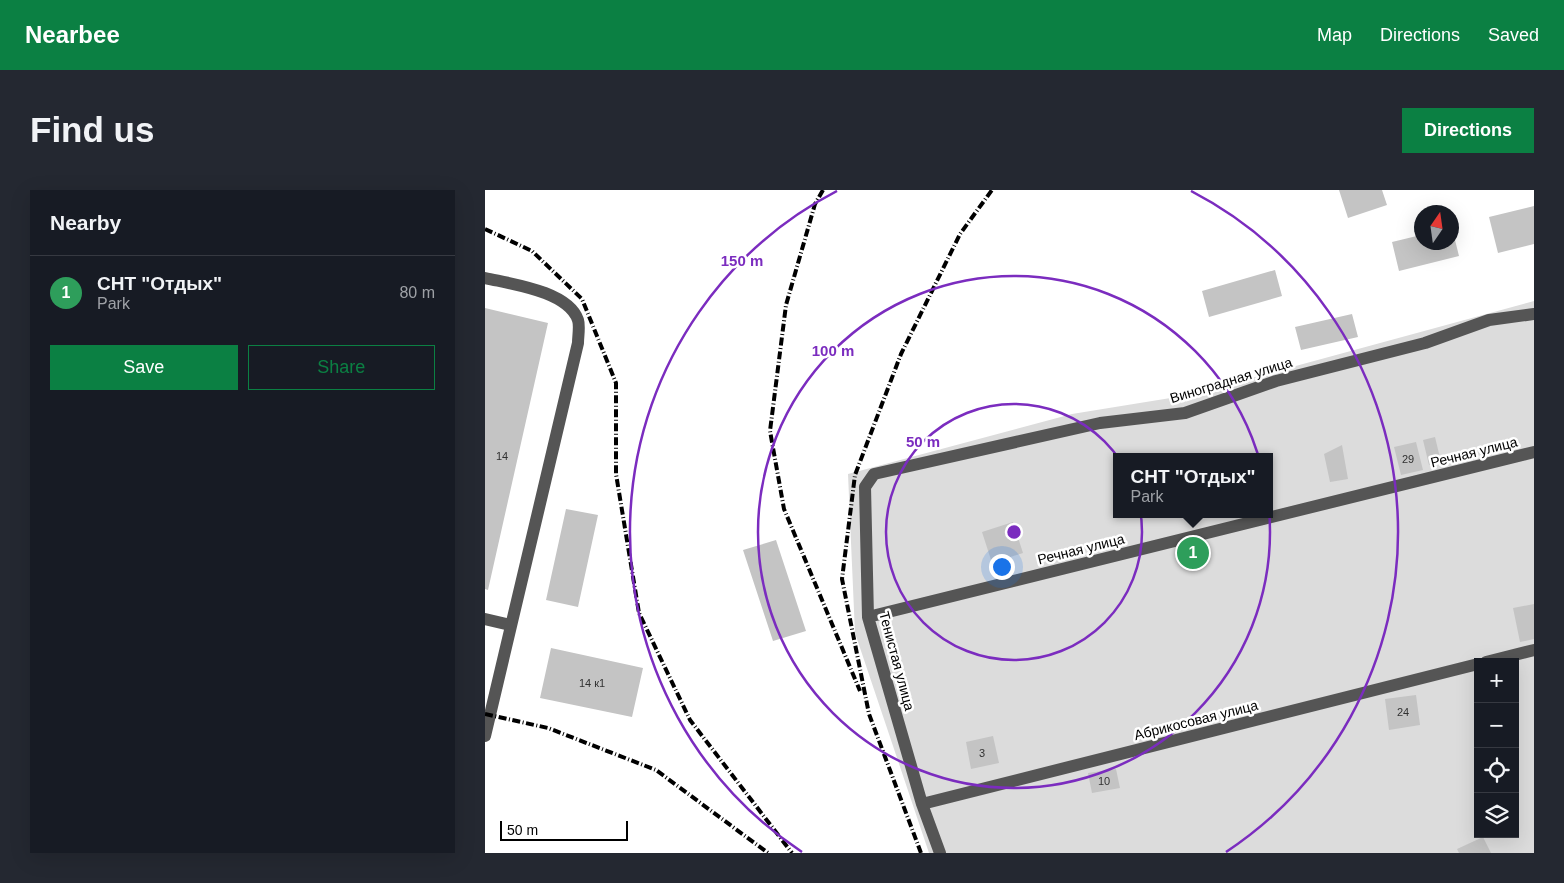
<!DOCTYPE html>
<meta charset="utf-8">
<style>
:root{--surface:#171b24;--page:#242831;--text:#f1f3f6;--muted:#9ea1a6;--line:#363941;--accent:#0b8043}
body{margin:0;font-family:Arial,sans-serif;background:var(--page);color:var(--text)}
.controls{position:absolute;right:15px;bottom:15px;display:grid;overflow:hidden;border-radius:0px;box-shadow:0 5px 20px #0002}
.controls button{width:45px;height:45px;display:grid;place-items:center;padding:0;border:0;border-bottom:1px solid var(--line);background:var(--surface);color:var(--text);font:25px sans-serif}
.compass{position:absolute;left:929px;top:15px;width:45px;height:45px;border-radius:50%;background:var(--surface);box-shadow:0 5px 20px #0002;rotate:13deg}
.scale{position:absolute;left:15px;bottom:12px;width:128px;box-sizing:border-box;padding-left:5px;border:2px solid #000;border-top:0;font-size:14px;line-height:18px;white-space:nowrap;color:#000;-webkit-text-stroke:4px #fff;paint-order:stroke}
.you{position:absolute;left:516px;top:376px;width:18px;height:18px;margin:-12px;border:4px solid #fff;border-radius:50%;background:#1a73e8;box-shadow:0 0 0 8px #1a73e833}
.badge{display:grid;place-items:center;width:32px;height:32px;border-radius:50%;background:var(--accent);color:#fff;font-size:16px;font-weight:700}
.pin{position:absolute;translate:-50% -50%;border:2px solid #fff;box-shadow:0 1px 5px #0006}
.popup{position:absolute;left:628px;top:263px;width:160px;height:65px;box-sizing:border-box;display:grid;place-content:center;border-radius:0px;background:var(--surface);filter:drop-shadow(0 1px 4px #0005);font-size:16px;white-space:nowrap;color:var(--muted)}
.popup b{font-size:19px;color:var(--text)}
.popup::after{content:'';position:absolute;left:50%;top:100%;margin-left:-10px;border:10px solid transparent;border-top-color:var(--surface)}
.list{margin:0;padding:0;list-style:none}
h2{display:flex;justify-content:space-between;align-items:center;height:65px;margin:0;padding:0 20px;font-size:21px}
h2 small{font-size:16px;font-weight:400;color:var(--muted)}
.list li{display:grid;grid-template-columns:32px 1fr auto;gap:15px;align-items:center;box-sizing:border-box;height:75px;padding:0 20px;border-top:1px solid var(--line)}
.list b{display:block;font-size:19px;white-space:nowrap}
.list p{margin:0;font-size:16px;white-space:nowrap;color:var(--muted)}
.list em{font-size:16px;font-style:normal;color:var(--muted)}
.actions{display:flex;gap:10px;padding:15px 20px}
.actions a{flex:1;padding:11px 0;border:1px solid var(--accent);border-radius:0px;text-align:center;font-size:18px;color:var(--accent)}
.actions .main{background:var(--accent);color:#fff}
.icon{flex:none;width:28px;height:28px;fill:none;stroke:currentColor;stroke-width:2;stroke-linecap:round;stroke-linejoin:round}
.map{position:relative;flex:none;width:1049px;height:663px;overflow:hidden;border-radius:0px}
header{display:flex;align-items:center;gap:30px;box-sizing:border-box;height:70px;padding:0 25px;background:var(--accent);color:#fff}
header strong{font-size:24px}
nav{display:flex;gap:28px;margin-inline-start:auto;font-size:18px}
.intro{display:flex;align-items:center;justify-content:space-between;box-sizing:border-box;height:120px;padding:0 30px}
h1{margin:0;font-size:35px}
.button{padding:12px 22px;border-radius:0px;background:var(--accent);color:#fff;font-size:18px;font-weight:700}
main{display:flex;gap:30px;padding:0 30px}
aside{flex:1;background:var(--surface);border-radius:0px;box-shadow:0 5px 20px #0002}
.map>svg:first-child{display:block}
.green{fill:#dcdcdc;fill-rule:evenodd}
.building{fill:#c4c4c4}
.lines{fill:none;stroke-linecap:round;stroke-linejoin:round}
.minor{stroke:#555;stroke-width:12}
.rail{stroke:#000;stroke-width:4;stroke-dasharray:8 2.5 1 2.5;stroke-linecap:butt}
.ring{fill:none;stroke:#7b2cbf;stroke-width:2.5}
.labels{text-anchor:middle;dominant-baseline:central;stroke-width:5;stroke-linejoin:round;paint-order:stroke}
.number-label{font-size:11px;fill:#313131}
.street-label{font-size:14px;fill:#000;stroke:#fff}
.centre{fill:#7b2cbf;stroke:#fff;stroke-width:2.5}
.ring-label{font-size:15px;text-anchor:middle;font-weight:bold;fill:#7b2cbf;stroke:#fff;stroke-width:5;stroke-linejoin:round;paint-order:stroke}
</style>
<header>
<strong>Nearbee</strong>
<nav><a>Map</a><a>Directions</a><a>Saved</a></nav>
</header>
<div class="intro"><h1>Find us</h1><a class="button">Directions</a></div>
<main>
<aside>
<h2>Nearby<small></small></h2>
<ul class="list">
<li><span class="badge" style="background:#2e9e5b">1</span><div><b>СНТ &quot;Отдых&quot;</b><p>Park</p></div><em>80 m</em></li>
</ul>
<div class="actions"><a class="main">Save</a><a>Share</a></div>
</aside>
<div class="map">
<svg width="1049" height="663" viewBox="0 0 1049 663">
<rect width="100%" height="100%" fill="#fff"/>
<path class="green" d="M1049 111V663H444L370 443 363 284 587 224 704 205ZM632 267H784V324H632ZM993 472H1030V644H993Z"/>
<path class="building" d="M854 0H897L902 15 863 28Z
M1049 16V54L1013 63 1004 27Z
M967 38 974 66 914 81 907 52 936 45V52H966Z
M790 80 797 106 724 127 717 101Z
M0 118 63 133 3 400 0 399Z
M867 124 873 147 816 160 810 137Z
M950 247 956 272 944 275 938 250Z
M931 252 938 280 916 285 909 257Z
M857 255 863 289 845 292 839 264Z
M81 319 113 325 93 417 61 410Z
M528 332 538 363 507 373 497 342Z
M291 350 321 441 288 451 258 360Z
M1049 414V449L1035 452 1028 418Z
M66 458 158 478 147 527 55 508Z
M931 505 935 535 904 540 900 509Z
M508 546 514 573 486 579 481 552Z
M631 579 635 598 607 603 603 583Z
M998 647 1006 663H974L972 659Z"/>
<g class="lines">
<path class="minor" d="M0 88C26 94 83 101 93 130 95 136 93 146 93 153L0 546
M383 427 1049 262
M0 429 25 435
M1001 472 1049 460
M437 614 993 474
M455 663 437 614 383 427 380 297 389 284 615 233 700 223 791 191 940 153 1004 130 1049 124"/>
<path class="rail" d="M338 0 330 14 301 115 285 241 299 319 375 501
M0 39 47 61 97 109 131 193V284L154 423 205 530 307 663
M0 524 63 538 171 580 283 663
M436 663 384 524 357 389 370 285 416 164 475 44 507 0"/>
</g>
<g class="ring">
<circle cx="529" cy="342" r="128"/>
<circle cx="529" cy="342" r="256"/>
<path d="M317 662A384 384 0 0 1 352 1M706 1A384 384 0 0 1 741 662"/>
</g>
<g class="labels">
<g class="number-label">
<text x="17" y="266">14</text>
<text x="923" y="269">29</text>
<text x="107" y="493">14 к1</text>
<text x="918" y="522">24</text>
<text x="497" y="563">3</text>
<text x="619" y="591">10</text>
</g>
<g class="street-label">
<text transform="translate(746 190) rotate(-17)">Виноградная улица</text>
<text transform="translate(989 262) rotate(-14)">Речная улица</text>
<text transform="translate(596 359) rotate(-14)">Речная улица</text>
<text transform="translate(412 471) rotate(75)">Тенистая улица</text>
<text transform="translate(711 530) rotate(-14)">Абрикосовая улица</text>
</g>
</g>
<circle cx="529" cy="342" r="8" class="centre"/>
<g class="ring-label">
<text x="257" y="76">150 m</text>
<text x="348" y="166">100 m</text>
<text x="438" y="257">50 m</text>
</g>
</svg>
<div class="controls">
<button>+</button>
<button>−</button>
<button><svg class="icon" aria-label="locate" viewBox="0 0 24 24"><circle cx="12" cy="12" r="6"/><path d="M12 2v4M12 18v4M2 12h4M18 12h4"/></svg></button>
<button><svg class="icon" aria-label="layers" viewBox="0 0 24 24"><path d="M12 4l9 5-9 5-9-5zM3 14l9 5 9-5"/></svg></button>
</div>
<svg class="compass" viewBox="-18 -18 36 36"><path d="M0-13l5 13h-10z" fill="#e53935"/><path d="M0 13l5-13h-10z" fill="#9ea1a6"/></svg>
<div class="scale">50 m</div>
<div class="you"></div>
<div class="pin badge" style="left:708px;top:363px;background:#2e9e5b">1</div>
<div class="popup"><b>СНТ &quot;Отдых&quot;</b>Park</div>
</div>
</main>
